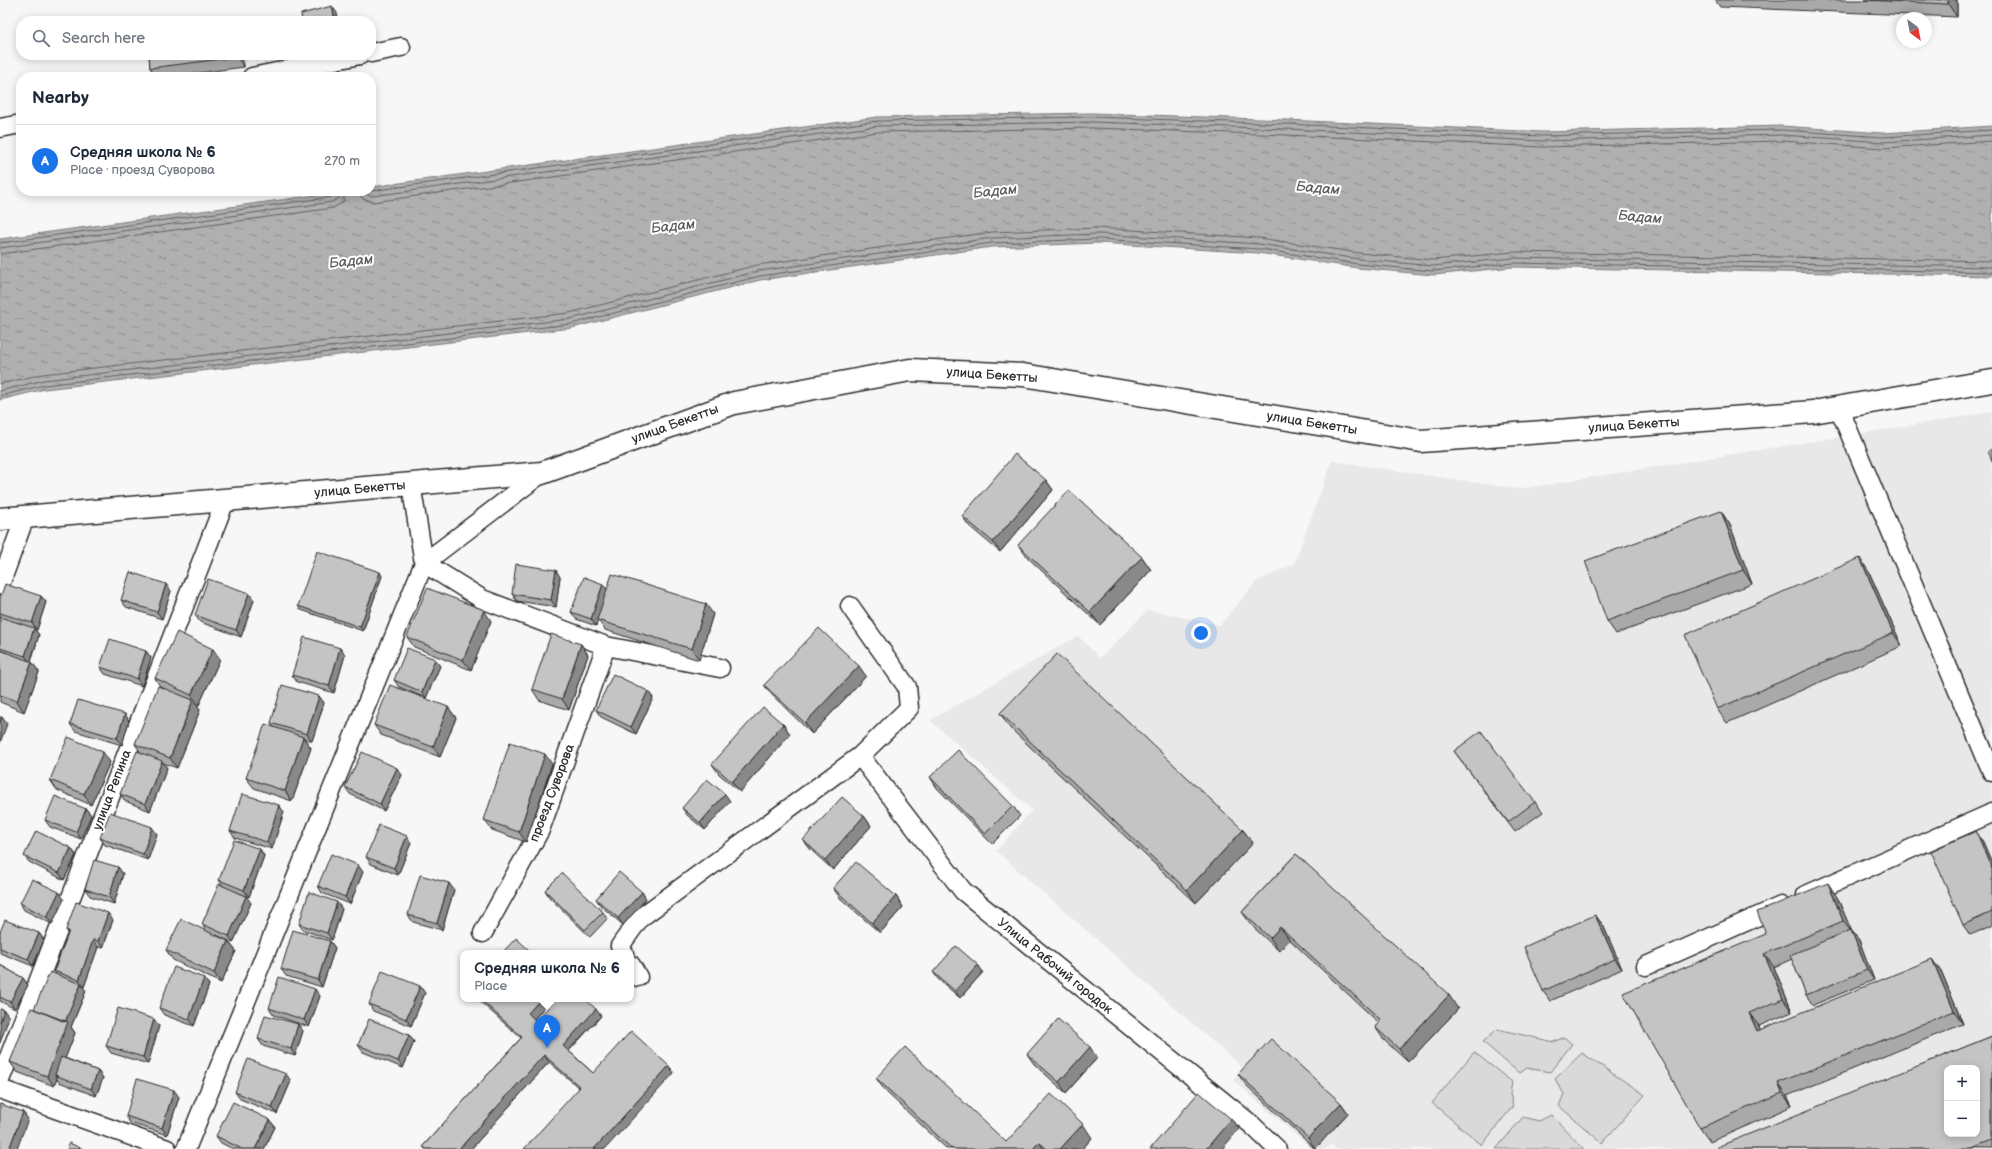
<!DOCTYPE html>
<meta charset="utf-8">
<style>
:root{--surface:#fff;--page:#f2f2f3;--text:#1f2937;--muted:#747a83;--line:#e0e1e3;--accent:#1a73e8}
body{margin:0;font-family:"Balsamiq Sans",sans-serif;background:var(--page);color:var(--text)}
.controls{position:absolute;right:12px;bottom:12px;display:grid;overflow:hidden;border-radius:8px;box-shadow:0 2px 10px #0003}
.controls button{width:36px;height:36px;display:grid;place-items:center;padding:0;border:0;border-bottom:1px solid var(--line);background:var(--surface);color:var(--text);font:20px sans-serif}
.compass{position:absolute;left:1896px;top:12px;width:36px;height:36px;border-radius:50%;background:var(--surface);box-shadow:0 2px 10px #0003;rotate:148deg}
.you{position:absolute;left:1201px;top:633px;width:14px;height:14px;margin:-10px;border:3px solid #fff;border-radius:50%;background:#1a73e8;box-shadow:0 0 0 6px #1a73e833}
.badge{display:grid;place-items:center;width:26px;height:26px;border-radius:50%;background:var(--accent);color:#fff;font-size:13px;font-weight:700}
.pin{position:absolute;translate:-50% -33px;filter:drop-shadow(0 1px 2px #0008)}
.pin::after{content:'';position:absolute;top:21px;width:14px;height:12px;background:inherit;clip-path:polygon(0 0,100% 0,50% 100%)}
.popup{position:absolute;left:460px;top:950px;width:174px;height:52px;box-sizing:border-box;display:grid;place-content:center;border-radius:8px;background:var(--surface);filter:drop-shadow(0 1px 3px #0005);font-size:13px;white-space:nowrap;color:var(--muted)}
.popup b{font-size:15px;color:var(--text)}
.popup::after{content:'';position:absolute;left:50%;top:100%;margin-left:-8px;border:8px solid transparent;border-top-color:var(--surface)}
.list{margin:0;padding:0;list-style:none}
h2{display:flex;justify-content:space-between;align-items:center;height:52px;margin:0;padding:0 16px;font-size:17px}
h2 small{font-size:13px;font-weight:400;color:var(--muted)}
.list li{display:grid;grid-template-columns:26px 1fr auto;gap:12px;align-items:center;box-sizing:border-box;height:72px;padding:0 16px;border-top:1px solid var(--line)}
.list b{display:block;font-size:15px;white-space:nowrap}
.list p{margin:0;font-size:13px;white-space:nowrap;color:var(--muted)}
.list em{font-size:13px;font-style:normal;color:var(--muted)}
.icon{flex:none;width:22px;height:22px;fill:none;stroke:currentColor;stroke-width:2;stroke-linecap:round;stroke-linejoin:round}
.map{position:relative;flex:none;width:1992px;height:1149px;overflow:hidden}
.search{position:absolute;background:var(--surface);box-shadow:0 2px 10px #0003;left:16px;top:16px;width:360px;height:44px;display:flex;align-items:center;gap:10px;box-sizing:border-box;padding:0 14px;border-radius:16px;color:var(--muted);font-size:15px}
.panel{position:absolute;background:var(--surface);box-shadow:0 2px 10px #0003;left:16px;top:72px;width:360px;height:124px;border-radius:16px}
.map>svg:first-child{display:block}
.built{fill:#e8e8e8;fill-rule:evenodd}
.grass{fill:#d9d9d9;stroke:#828282}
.water{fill:url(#water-ripples);stroke:#7b7b7b}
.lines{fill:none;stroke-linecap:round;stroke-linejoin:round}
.shore{stroke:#606060;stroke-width:1}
.street-casing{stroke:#2b2b2b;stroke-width:21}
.secondary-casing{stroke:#2b2b2b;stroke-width:25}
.street{stroke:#fff;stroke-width:18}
.secondary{stroke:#fff;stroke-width:22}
.wall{fill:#a9a9a9;stroke:#2b2b2b}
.shaded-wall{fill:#898989;stroke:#2b2b2b}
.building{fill:#c4c4c4;stroke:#2b2b2b;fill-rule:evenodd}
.labels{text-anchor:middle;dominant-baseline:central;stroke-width:4;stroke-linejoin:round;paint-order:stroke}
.street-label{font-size:13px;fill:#2b2b2b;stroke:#fff}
.water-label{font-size:14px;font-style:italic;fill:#5a5a5a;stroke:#fff}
</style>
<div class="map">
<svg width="1992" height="1149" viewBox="0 0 1992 1149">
<defs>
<pattern id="water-ripples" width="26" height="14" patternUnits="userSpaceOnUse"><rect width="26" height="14" fill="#b0b0b0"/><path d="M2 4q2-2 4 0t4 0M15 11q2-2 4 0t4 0" fill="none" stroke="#8f8f8f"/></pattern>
</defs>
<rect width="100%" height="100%" fill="#f7f7f7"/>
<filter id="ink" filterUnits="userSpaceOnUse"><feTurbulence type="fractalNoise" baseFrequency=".025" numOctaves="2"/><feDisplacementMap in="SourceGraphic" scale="8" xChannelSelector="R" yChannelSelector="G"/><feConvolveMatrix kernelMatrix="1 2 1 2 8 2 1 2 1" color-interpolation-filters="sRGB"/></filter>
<g filter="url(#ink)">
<path class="built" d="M1992 412V1149H1336L1331 1144 1326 1149H1312L1233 1080 1243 1068 996 851 1032 810 930 720 1078 636 1100 658 1148 610 1220 625 1256 582 1294 564 1332 461 1519 489ZM1947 1068H1977V1134H1947Z"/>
<path class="grass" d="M1497 1029 1554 1042 1564 1037 1572 1044 1550 1072 1526 1068 1519 1073 1483 1042Z
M1474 1052 1512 1082 1510 1094 1513 1106 1482 1145 1432 1103Z
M1582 1053 1645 1095 1602 1143 1559 1106 1564 1094 1555 1079Z
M1551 1115 1584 1149H1496L1523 1117 1539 1121Z"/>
<path class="water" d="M1092 113 1287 120 1542 132 1782 126 1883 133 1992 126V276L1513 267 1433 275 1358 268 1258 253 1099 243 992 247 760 280 572 328 45 389 0 400V239L345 191H371V187L877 117Z"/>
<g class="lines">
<path class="shore" d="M357 191 363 199 373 202 878 132 1092 128 1286 135 1542 147 1782 141 1883 148 1992 141
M363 191 368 195 373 196 878 126 1092 122 1286 129 1542 141 1782 135 1883 142 1992 135
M371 191 877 121 1092 117 1286 124 1542 136 1782 130 1883 137 1992 130
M0 243 331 197 334 195 335 191
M0 248 332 202 339 198 340 191
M0 254 333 208 343 202 346 191
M0 384 43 374 569 313 757 265 992 232 1099 228 1259 238 1359 253 1433 260 1513 252 1992 261
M0 391 44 380 570 319 759 271 992 238 1099 234 1259 244 1359 259 1433 266 1513 258 1992 267
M0 396 44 385 571 324 760 276 992 243 1099 239 1259 249 1358 264 1433 271 1513 263 1992 272"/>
<g class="street-casing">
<path id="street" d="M371 53 401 47
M252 77 360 55
M0 128 21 124
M1839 408 1992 772
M411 484 424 563 482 599 606 646 720 668
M0 585 25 517
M860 756 963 891 1252 1125 1277 1149
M1806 895 1992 813
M483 933 540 830 606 646
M624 953 620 946 640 918 860 756 909 708 907 687 850 606
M631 965 638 977
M1646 966 1781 906
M0 1080 225 501
M0 1089 167 1149
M186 1149 424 563 542 473"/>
</g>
<g class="secondary-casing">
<path id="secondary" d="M0 519 542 473 734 403 910 370 1023 375 1421 441 1813 412 1992 381"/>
</g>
<use href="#street" class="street"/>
<use href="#secondary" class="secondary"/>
</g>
<path class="wall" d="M1715 0H1957V17L1720 7Z
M149 55H243L244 67 167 77H157L150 68Z
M1046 480 1053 490 1000 552 969 526 962 516Z
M1721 511 1730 525 1752 584 1616 634 1607 621Z
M1018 545 1142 557 1151 570 1100 625 1028 558Z
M1869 572 1902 646 1727 723 1717 709Z
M382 576 363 631 301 610 298 606Z
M560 577 556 607 517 601 512 594Z
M607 589 713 614 699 660 605 630 598 620 596 626 576 619 571 612Z
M171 591 162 619 126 607 121 600Z
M41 596 46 602 37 630H35L39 635 31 662H32L39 672 24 712 0 702V598Z
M254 600 241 637 200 622 195 615Z
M491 621 471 670 414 647 407 637Z
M581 644 588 655 569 710 539 700 532 689Z
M340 648 345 655 334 693 297 682 292 675Z
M146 651 151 658 142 686 105 674 100 667Z
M220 659 199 705 195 704 200 710 177 768 163 763 167 768 150 811 125 801 120 794 141 753 135 744 161 688 155 678Z
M440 666 426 698 399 687 394 680Z
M866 676 812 734 772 695 764 685Z
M648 691 653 698 636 734 601 717 596 710Z
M319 696 324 703 312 741 304 738 311 748 292 801 254 788 246 778 274 727 271 723Z
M448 707 456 718 440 757 381 735 374 725Z
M1000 713 1243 830 1253 843 1196 903 1009 727Z
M125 714 129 721 122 745 75 731 70 724Z
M783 724 790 734 740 792 719 774 712 764Z
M1454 751 1535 802 1543 812 1515 832Z
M110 762 91 805 57 790 50 780Z
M552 764 526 842 492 830 484 820Z
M402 775 384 811 350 794 345 787Z
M930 777 1013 806 1020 816 992 844 937 788Z
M730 801 705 830 687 815 682 808Z
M86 809 91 815 81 839 50 827 45 820Z
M284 812 272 849 235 838 230 831Z
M864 816 871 826 833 870 811 850 803 840Z
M1976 831 1983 842 1992 863V926L1970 935 1963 925Z
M157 834 148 860 105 845 100 838Z
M411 843 398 875 371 864 366 857Z
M71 848 76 855 64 880 29 862 24 856Z
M260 849 264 856 249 897 236 892 251 903 233 943 216 935 228 941 236 951 221 983 173 960 166 950 206 931 202 924 223 886 219 880Z
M1296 854 1458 1009 1408 1062 1384 1040 1375 1027 1379 1023 1290 940 1279 951 1252 926 1242 912Z
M118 867 123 874 114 904 90 896 85 889Z
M363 872 350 904 322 893 318 886Z
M833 888 896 896 903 907 880 933 840 898Z
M454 890 442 930 413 922 408 915Z
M545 890 603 912 607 919 590 937 549 897Z
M642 892 646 899 623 925 601 906 596 899Z
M1837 897 1851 930 1859 940 1874 980 1813 1005 1806 995 1792 959 1774 967 1792 1012 1759 1026 1760 1030 1942 973 1963 1024 1787 1096 1792 1106 1710 1142 1700 1128 1766 934Z
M64 899 52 924 24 910 20 903Z
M342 909 332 940 303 930 299 924Z
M1595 915 1603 925 1622 969 1550 1001 1543 991Z
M113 920 103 948 98 947 84 987 82 986 86 991 71 1027 75 1033 65 1058 98 1071 103 1078 96 1096 59 1082 57 1079 54 1086 17 1072 10 1062 35 1010 57 975 54 971 68 933 66 930Z
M0 932 39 933 44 940 33 966 0 953Z
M330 941 335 948 322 987 286 976 281 969Z
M0 965 23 978 28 985 15 1009 0 1001Z
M978 965 983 972 960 998 938 979 933 972Z
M204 978 209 985 194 1026 164 1015 159 1008Z
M425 993 411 1026 373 1011 369 1004Z
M320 996 309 1027 274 1015 269 1008Z
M477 999H552L534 1019 536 1021 601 1016 569 1051 593 1073H674L579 1088 549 1062 471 1149H425L423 1146 521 1038Z
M298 1024 303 1031 295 1056 263 1046 258 1039Z
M159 1026 148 1064 111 1053 106 1046Z
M409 1035 414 1042 403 1068 363 1052 358 1045Z
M1992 1036V1149H1717Z
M1027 1054 1097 1058 1066 1093 1034 1064Z
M1238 1074 1341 1103 1348 1113 1315 1149 1246 1085Z
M876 1078 1006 1142 1092 1138 1082 1149H947L885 1091Z
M291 1081 277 1114 240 1099 235 1092Z
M179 1097 167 1135 130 1123 126 1116Z
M270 1120 275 1127 264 1149H233L221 1143 216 1136Z"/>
<path class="shaded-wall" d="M1948 0H1957V17L1948 4Z
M332 6 337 13 338 21H335Z
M237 55H243L244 67 237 57Z
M1046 480 1053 490 1000 552 993 542Z
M1721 511 1730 525 1752 584 1743 570Z
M1142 557 1151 570 1100 625 1090 612Z
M1860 558 1869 572 1902 646 1893 633Z
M556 570 560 577 556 607 551 600Z
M380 572 382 576 363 631 360 627Z
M166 584 171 591 162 619 157 612Z
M603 584 608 591 596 626 591 619Z
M249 593 254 600 241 637 236 630Z
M41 596 46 602 37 630 32 623Z
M706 604 713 614 699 660 692 649Z
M484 610 491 621 471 670 463 660Z
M34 628 39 635 30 663 25 656Z
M581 644 588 655 569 710 562 699Z
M340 648 345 655 334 693 329 686Z
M213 649 220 659 199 705 191 695Z
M146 651 151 658 142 686 137 679Z
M435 659 440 666 426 698 422 692Z
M32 662 39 672 24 712 17 701Z
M859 666 866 676 812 734 805 723Z
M648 691 653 698 636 734 631 727Z
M319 696 324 703 312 741 307 734Z
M193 700 200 710 177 768 170 758Z
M448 707 456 718 440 757 433 747Z
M125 714 129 721 122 745 117 738Z
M2 717 7 724 0 743V722Z
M783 724 790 734 740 792 732 782Z
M303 737 311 748 292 801 285 791Z
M103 752 110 762 91 805 84 794Z
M545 754 552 764 526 842 519 832Z
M162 761 167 768 150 811 145 804Z
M397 768 402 775 384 811 380 804Z
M725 794 730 801 705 830 700 823Z
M279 805 284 812 272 849 267 842Z
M86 809 91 815 81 839 76 832Z
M864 816 871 826 833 870 825 860Z
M152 827 157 834 148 860 143 854Z
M1243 830 1253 843 1196 903 1187 890Z
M1976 831 1983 842 1992 863V869Z
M407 836 411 843 398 875 394 868Z
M71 848 76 855 64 880 59 873Z
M260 849 264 856 249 897 244 890Z
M358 865 363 872 350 904 345 897Z
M118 867 123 874 114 904 109 897Z
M449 883 454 890 442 930 437 923Z
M1828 883 1837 897 1853 934 1843 921Z
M59 892 64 899 52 924 47 917Z
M642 892 646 899 623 925 618 918Z
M246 896 251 903 233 943 229 936Z
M896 896 903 907 880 933 872 923Z
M337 902 342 909 332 940 327 933Z
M108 913 113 920 103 948 98 941Z
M1595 915 1603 925 1622 969 1615 959Z
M1280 927 1290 940 1279 951 1270 938Z
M1851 930 1859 940 1874 980 1867 970Z
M39 933 44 940 33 966 28 959Z
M93 940 98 947 84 987 79 980Z
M228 941 236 951 221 983 214 973Z
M330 941 335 948 322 987 318 980Z
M1764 954 1774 967 1792 1012 1783 999Z
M1932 959 1942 973 1963 1024 1954 1011Z
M978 965 983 972 960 998 955 991Z
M23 978 28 985 15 1009 10 1002Z
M204 978 209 985 194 1026 189 1019Z
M81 984 86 991 71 1027 75 1033 58 1077 55 1075 57 1079 54 1086 47 1076 65 1022Z
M420 986 425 993 411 1026 406 1019Z
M315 989 320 996 309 1027 304 1020Z
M1449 995 1458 1009 1408 1062 1399 1049Z
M541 999H552L533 1020 528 1013Z
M596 1009 601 1016 567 1052 563 1046Z
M4 1010 9 1017 0 1043V1022Z
M1749 1013 1759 1026 1766 1045 1757 1031Z
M154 1019 159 1026 148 1064 143 1057Z
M298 1024 303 1031 295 1056 291 1049Z
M409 1035 414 1042 403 1068 398 1061Z
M1090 1047 1097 1058 1066 1093 1059 1082Z
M544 1055 549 1062 471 1149H459Z
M669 1066 674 1073 605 1149H594Z
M98 1071 103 1078 96 1096 91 1089Z
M286 1074 291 1081 277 1114 272 1107Z
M1778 1083 1787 1096 1792 1106 1782 1093Z
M174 1090 179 1097 167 1135 162 1128Z
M1341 1103 1348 1113 1315 1149 1308 1138Z
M23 1112 28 1119 17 1149H9Z
M1231 1119 1239 1129 1222 1149H1206Z
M270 1120 275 1127 264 1149H255Z
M1083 1124 1092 1138 1082 1149H1060Z
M1039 1142 1044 1149H1033Z"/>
<path class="building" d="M1865 0H1948V4Z
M332 6 335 21H302L301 14Z
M149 55H237V57L150 68Z
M1992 449V461L1988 451Z
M1015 454 1046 480 993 542 962 516Z
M1069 490 1142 557 1090 612 1018 545Z
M1721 511 1743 570 1607 621 1585 561Z
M317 551 380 572 360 627 298 606Z
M1860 558 1893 633 1717 709 1685 635Z
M516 564 556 570 551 600 512 594Z
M130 572 166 584 157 612 121 600Z
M612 574 706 604 692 649 597 620Z
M584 577 603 584 591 619 571 612Z
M208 579 249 593 236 630 195 615Z
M5 584 41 596 32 623 0 613V598Z
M427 588 484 610 463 660 407 637Z
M0 617 34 628 25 656 0 648Z
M819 628 859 666 805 723 764 685Z
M177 632 213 649 191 695 155 678Z
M551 634 581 644 562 699 532 689Z
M304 637 340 648 329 686 292 675Z
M110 639 146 651 137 679 100 667Z
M407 648 435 659 422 692 394 680Z
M0 650 32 662 17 701 0 695Z
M1057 654 1243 830 1187 890 1000 713Z
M613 674 648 691 631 727 596 710Z
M282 685 319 696 307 734 271 723Z
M390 685 448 707 433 747 374 725Z
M158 686 193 700 170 758 135 744Z
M78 700 125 714 117 738 70 724Z
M763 707 783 724 732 782 712 764Z
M0 717H2L0 722Z
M265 724 303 737 285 791 246 778Z
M1481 731 1535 802 1508 822 1454 751Z
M68 737 103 752 84 794 50 780Z
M510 742 545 754 519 832 484 820Z
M958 750 1013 806 985 834 930 777Z
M137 751 162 761 145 804 120 794Z
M362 752 397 768 380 804 345 787Z
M707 779 725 794 700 823 682 808Z
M242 794 279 805 267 842 230 831Z
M55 796 86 809 76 832 45 820Z
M842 797 864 816 825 860 803 840Z
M110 812 152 827 143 854 100 838Z
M379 825 407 836 394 868 366 857Z
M36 831 71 848 59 873 24 856Z
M1976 831 1992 869V912L1963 925 1931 851Z
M234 840 260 849 244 890 219 880Z
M331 854 358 865 345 897 318 886Z
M1296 854 1449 995 1399 1049 1375 1027 1381 1020 1280 927 1270 938 1242 912Z
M94 860 118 867 109 897 85 889Z
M856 862 896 896 872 923 833 888Z
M619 872 642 892 618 918 596 899Z
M562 873 603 912 585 930 545 890Z
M420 875 449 883 437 923 408 915Z
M32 879 59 892 47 917 20 903Z
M1828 883 1843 921 1764 954 1783 999 1749 1013 1757 1031 1932 959 1954 1011 1778 1083 1782 1093 1700 1128 1623 993 1766 934 1757 912Z
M219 884 246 896 229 936 202 924Z
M309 892 337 902 327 933 299 924Z
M76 902 108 913 98 941 93 940 79 980 54 971 69 931 66 930Z
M1595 915 1615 959 1543 991 1524 947Z
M181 919 228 941 214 973 166 950Z
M5 920 39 933 28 959 0 948V932Z
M293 930 330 941 318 980 281 969Z
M1851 930 1867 970 1806 995 1790 955Z
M516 938 532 953H502Z
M956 946 978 965 955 991 933 972Z
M0 965 23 978 10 1002 0 997Z
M174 967 204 978 189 1019 159 1008Z
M382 971 420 986 406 1019 369 1004Z
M50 972 81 984 65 1022 34 1009Z
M279 977 315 989 304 1020 269 1008Z
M480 999H541L528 1013 536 1021 556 999H585L596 1009 563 1046 593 1073 631 1031 669 1066 594 1149H524L580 1087 544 1055 459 1149H426L423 1146 522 1037Z
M31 1008 68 1022 47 1076 10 1062Z
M118 1008 154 1019 143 1057 106 1046Z
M0 1009 4 1010 0 1022Z
M265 1015 298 1024 291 1049 258 1039Z
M369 1019 409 1035 398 1061 358 1045Z
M1058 1019 1090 1047 1059 1082 1027 1054Z
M1992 1036V1141L1972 1149H1717V1147ZM1947 1068H1977V1134H1947Z
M1271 1039 1341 1103 1308 1138 1238 1074Z
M905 1047 1006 1142 1051 1094 1083 1124 1060 1149H1047L1039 1142 1033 1149H952L876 1078Z
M61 1057 98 1071 91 1089 55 1075Z
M248 1059 286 1074 272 1107 235 1092Z
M137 1079 174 1090 162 1128 126 1116Z
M1199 1092 1231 1119 1206 1149H1150Z
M233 1102 270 1120 255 1149H242L216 1136Z
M0 1104 23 1112 9 1149H0Z
M69 1143 83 1149H67Z"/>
</g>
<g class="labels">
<g class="street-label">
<text transform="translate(992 375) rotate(4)">улица Бекетты</text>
<text transform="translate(1312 423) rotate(9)">улица Бекетты</text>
<text transform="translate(675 424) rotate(-20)">улица Бекетты</text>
<text transform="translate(1634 425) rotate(-4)">улица Бекетты</text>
<text transform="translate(360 489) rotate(-5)">улица Бекетты</text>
<text transform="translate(112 790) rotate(-69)">улица Репина</text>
<text transform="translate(552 793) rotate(-69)">проезд Суворова</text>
<text transform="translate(1055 966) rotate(39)">Улица Рабочий городок</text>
</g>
<g class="water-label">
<text transform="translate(1318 188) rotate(5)">Бадам</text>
<text transform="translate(995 191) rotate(-6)">Бадам</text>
<text transform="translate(1640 217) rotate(5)">Бадам</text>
<text transform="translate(673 226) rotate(-6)">Бадам</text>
<text transform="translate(351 261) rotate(-6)">Бадам</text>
</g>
</g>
</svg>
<div class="controls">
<button>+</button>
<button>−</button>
</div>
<svg class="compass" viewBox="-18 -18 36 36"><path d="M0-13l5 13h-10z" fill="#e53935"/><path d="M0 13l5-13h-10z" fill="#747a83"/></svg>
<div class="you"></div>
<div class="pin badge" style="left:547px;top:1048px">A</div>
<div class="popup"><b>Средняя школа № 6</b>Place</div>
<div class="search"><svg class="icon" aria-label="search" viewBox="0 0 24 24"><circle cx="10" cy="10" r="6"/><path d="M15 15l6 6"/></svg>Search here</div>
<section class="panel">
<h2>Nearby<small></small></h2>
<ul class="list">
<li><span class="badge">A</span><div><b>Средняя школа № 6</b><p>Place · проезд Суворова</p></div><em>270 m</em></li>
</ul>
</section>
</div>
